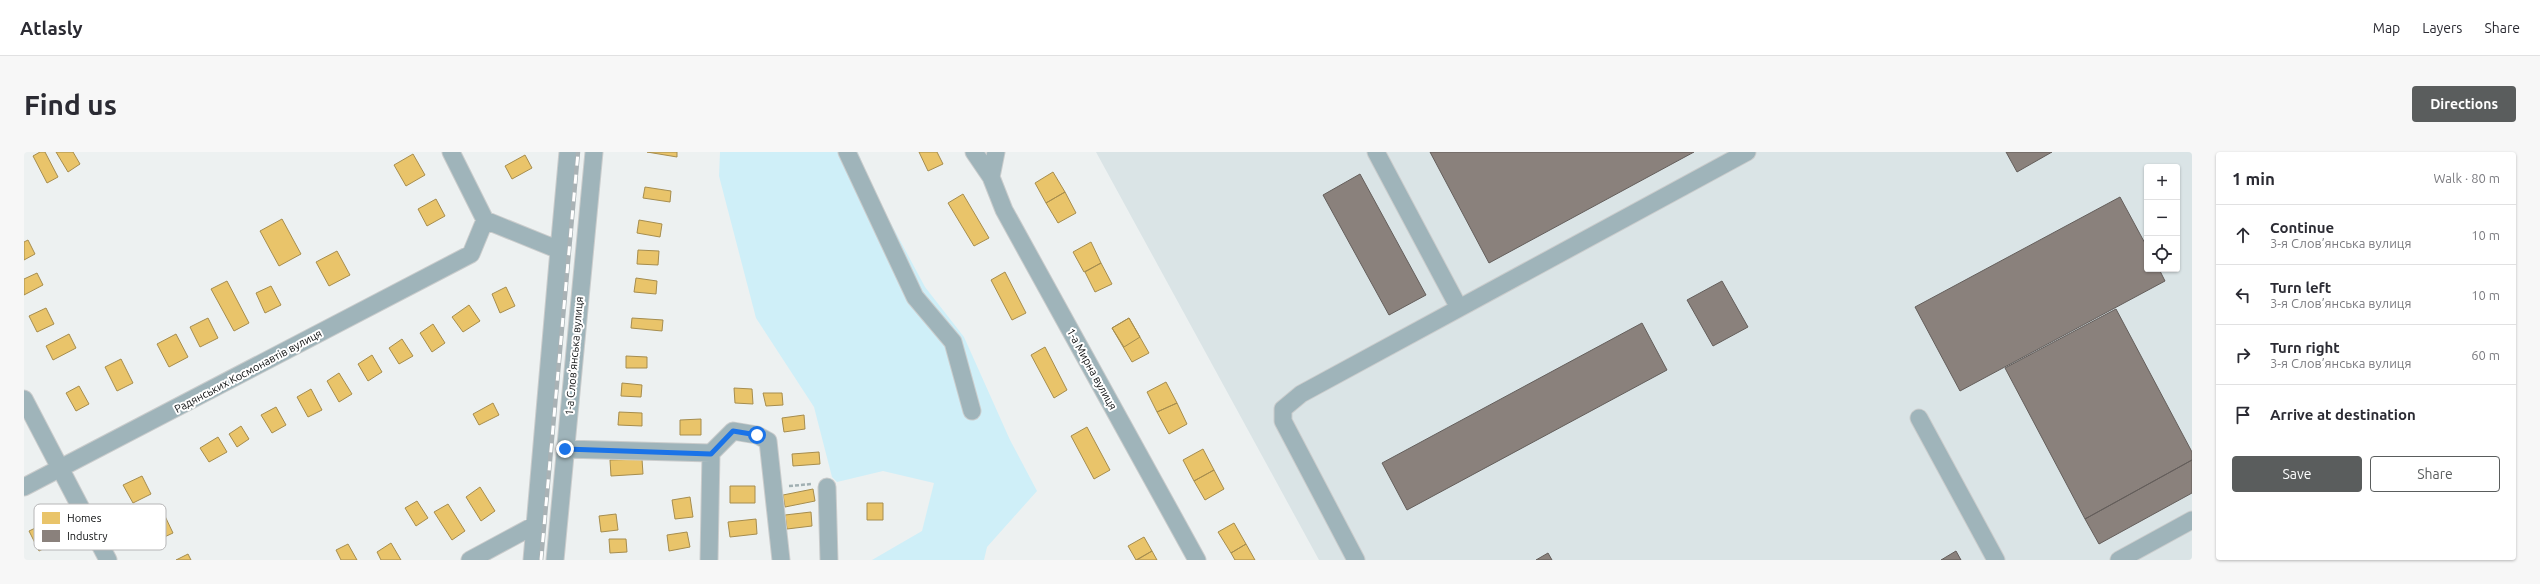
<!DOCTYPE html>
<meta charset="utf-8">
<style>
:root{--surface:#fff;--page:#f7f7f7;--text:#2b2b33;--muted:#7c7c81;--line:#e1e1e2;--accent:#5a5d5d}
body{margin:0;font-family:Ubuntu,sans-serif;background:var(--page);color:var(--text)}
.controls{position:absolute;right:12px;top:12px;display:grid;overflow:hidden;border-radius:4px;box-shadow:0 1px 3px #0004}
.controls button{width:36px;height:36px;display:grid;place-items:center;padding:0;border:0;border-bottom:1px solid var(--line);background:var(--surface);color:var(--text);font:20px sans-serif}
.stop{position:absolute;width:12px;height:12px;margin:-9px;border:3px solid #1a73e8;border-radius:50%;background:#fff}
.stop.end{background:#1a73e8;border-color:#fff;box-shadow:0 1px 4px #0008}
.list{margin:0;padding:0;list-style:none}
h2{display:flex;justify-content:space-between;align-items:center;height:52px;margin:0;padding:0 16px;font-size:17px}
h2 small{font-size:13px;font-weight:400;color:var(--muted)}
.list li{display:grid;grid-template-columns:26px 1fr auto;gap:12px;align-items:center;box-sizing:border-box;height:60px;padding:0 16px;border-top:1px solid var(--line)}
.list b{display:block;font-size:15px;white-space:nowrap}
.list p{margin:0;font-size:13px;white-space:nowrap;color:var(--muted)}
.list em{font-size:13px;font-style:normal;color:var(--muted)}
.actions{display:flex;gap:8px;padding:12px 16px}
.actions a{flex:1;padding:9px 0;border:1px solid var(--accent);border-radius:4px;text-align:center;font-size:14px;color:var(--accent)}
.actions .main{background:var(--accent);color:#fff}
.icon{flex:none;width:22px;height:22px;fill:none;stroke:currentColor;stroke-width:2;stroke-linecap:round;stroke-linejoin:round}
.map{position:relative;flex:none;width:2168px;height:408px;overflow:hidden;border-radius:4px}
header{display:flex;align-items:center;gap:24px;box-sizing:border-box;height:56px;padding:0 20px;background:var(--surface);border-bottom:1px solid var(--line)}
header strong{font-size:19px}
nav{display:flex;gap:22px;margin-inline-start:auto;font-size:14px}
.intro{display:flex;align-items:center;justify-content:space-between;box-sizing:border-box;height:96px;padding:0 24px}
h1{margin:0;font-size:28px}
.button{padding:10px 18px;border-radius:4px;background:var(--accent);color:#fff;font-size:14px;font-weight:700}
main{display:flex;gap:24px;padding:0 24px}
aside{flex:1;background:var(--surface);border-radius:4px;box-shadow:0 1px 3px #0004}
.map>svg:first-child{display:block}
.built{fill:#dae4e6;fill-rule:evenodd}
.green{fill:#cfeff8}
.homes{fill:#e9c46a;stroke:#a68d4e}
.industry{fill:#8a817c;stroke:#645e5b}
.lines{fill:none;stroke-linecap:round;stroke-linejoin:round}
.minor-casing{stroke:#cacccc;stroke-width:19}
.path{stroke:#a1b0b3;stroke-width:2.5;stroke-dasharray:4 2;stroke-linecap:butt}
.minor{stroke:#9fb4ba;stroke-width:17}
.rail-casing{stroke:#a9b2b5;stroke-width:4.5}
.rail{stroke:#fff;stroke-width:3;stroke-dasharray:9;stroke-linecap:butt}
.route{stroke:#1a73e8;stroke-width:5}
.labels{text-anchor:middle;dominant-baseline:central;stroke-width:4;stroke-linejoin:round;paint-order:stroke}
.street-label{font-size:11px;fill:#0b0d0e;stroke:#fff}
.key{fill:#fff;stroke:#b6b6b7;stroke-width:1}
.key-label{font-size:11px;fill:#0b0d0e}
</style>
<header>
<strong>Atlasly</strong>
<nav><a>Map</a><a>Layers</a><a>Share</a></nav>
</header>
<div class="intro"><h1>Find us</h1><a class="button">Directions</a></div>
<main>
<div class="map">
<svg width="2168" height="408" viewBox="0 0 2168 408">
<rect width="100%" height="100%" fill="#edf1f1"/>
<path class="built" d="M1072 0H2168V408H1295ZM2123 15H2153V117H2123Z"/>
<path class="green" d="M696 0H834L848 36 901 135 940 185 986 288 1013 339 963 395 960 408H848L898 379 910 331 859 319 813 330 808 325 790 255 732 166 695 24Z"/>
<path class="homes" d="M16 0H21L34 25 23 31 9 4Z
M32 0H49L56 12 44 20Z
M623 0H653V5Z
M895 0H913L919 12 904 19Z
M389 2 401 23 382 34 370 13Z
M501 3 508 16 488 27 481 14Z
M1029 20 1041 40 1022 51 1011 31Z
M621 35 647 39 646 50 619 46Z
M1041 40 1052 61 1034 71 1022 51Z
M939 42 965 86 950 94 924 51Z
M412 47 421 64 403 74 394 57Z
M258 67 277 102 255 114 236 79Z
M615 68 638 72 636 85 613 81Z
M4 88 11 102 0 108V90Z
M1067 90 1077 111 1060 120 1049 100Z
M614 98 635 99 634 113 613 112Z
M313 99 326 123 305 134 292 110Z
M1077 111 1088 132 1071 140 1061 120Z
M981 120 1002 161 988 168 967 128Z
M13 121 19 133 0 143V127Z
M612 126 633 129 632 142 610 140Z
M203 129 225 171 210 179 187 137Z
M247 134 257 153 241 161 232 141Z
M482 135 491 154 476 161 468 142Z
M445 153 456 169 439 180 428 165Z
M22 156 30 172 13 180 5 164Z
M184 166 194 186 176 195 166 175Z
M608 166 639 168 638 179 607 176Z
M1105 166 1116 185 1100 195 1088 176Z
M1105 166 1125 201 1108 210 1088 176Z
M409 172 421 191 408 200 396 181Z
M45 182 52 196 29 208 22 194Z
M152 182 164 205 145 215 133 192Z
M378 187 389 204 375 212 365 196Z
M1021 195 1043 238 1030 246 1007 203Z
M348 203 358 220 344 229 334 212Z
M602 204 623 205V216H602Z
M97 207 109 231 93 239 81 215Z
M315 221 328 242 315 250 303 229Z
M1142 230 1153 251 1133 260 1123 240Z
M598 231 618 233 617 245 597 244Z
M55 234 65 252 52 259 42 241Z
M710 236 728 237 729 252 711 251Z
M287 237 298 258 284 265 273 245Z
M739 241H758L759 253 742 254Z
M469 251 475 263 455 273 449 262Z
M1153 251 1163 272 1145 282 1133 260Z
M252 255 262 273 248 281 237 263Z
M595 260 618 261V274L594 273Z
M780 263 781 277 760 280 758 266Z
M677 267V283H656V268Z
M217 274 225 287 213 295 205 282Z
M1063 275 1086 318 1070 327 1047 284Z
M194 285 203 300 185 310 176 296Z
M1179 297 1190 318 1170 329 1159 308Z
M795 300 796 312 769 314 768 302Z
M618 307 619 322 587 324 586 308Z
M1190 318 1200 337 1181 348 1170 329Z
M118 324 127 342 109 351 99 333Z
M706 334H731V351H706Z
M456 335 471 359 457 369 442 345Z
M789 337 791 349 761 355 759 343Z
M666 345 669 365 651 367 648 348Z
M393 349 404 366 392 374 381 356Z
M843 351H859V368H843Z
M424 352 441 379 428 388 410 360Z
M787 360 788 374 763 377 761 363Z
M140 362 149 381 123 393 115 374Z
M592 362 594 378 577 380 575 364Z
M732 367 733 382 706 385 704 370Z
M24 370 33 390 15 399 5 379Z
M1210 371 1222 392 1207 401 1194 380Z
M663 380 666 395 645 399 643 383Z
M1120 385 1128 399 1112 408 1104 394Z
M585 387H602L603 400 586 401Z
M367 391 377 408H357L353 400Z
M324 392 333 408H317L312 398Z
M1222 392 1231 408H1211L1207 401Z
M1128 399 1133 408H1113Z
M164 402 167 408H152Z"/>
<path class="industry" d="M1406 0H1670L1465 111Z
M1982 0H2028L1993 20Z
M1336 22 1402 143 1365 163 1299 43Z
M2096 45 2123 95V117H2135L2141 129 1936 239 1891 155Z
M1698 129 1724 175 1689 194 1663 148Z
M2092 157 2168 300V308L2061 367 1981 216Z
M1618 171 1643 218 1383 358 1358 311Z
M2168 308V341L2075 392 2061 367Z
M1932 399 1937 408H1917Z
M1524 401 1528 408H1512Z"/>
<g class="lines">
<g class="minor-casing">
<path id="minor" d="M427 0 461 68
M823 0 891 145 929 190 948 259
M950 0 967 25 980 58 1173 408
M1352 0 1435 156
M967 25 972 0
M461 68 535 98 508 408
M535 98 544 0
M0 247 84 408
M1895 266 1972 408
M541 297 687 301 709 279 733 283 744 289 757 408
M0 335 447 102 461 68
M803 335 805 408
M446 408 511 373
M531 408 570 0
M685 408 687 301
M1332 408 1259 269V257L1277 242 1723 0
M2095 408 2168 368"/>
</g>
<path class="path" d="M765 334 788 332"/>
<use href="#minor" class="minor"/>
<g class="rail-casing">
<path id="rail" d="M517 408 554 0"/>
</g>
<use href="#rail" class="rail"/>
</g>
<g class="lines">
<path class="route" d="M541 297 687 302 709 279 733 283"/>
</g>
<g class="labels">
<g class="street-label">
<text transform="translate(550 204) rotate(-85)">1-а Слов’янська вулиця</text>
<text transform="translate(1068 217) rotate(61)">1-а Мирна вулиця</text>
<text transform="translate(224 219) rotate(-28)">Радянських Космонавтів вулиця</text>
</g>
</g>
<rect x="10" y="352" width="132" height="46" rx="6" class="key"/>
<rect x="18" y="360" width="18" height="12" fill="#e9c46a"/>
<rect x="18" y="378" width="18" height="12" fill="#8a817c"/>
<g class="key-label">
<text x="43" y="370">Homes</text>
<text x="43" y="388">Industry</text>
</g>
</svg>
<div class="controls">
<button>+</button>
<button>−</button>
<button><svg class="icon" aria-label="locate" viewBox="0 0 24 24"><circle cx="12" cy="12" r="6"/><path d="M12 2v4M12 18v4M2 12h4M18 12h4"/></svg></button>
</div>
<div class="stop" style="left:733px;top:283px"></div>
<div class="stop end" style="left:541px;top:297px"></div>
</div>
<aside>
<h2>1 min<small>Walk · 80 m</small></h2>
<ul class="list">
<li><svg class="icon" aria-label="ahead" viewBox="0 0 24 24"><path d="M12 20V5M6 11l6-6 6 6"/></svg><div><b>Continue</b><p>3-я Слов’янська вулиця</p></div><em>10 m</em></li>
<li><svg class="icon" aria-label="left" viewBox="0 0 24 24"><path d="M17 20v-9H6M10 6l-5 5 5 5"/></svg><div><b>Turn left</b><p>3-я Слов’янська вулиця</p></div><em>10 m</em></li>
<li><svg class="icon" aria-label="right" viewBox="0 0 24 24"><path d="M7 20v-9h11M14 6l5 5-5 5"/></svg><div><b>Turn right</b><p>3-я Слов’янська вулиця</p></div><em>60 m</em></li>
<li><svg class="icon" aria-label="arrive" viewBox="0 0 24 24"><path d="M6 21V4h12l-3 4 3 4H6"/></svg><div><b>Arrive at destination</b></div></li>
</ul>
<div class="actions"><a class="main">Save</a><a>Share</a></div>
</aside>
</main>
